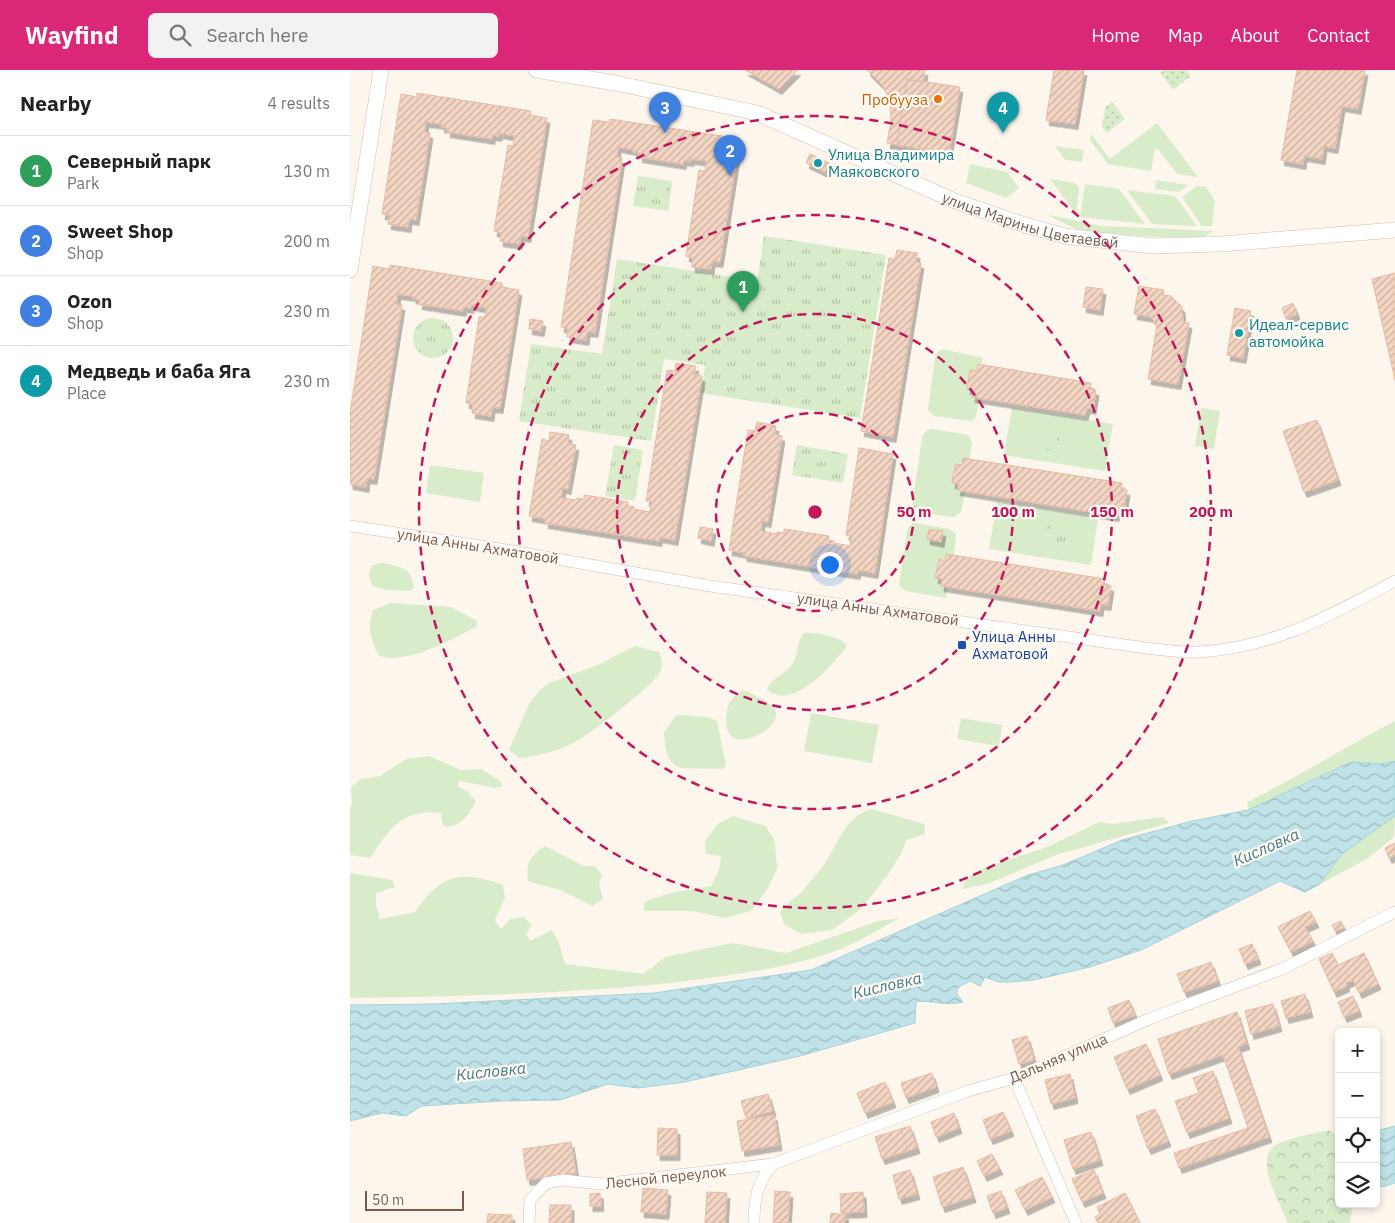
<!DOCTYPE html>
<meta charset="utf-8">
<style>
:root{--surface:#fff;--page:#f2f2f2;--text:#222;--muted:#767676;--line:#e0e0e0;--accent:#db2777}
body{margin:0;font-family:"IBM Plex Sans",sans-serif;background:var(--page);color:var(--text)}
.controls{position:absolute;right:15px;bottom:15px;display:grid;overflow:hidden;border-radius:8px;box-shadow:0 2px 8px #0003}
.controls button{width:45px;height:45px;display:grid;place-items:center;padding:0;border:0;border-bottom:1px solid var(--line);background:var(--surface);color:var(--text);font:25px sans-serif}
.scale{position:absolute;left:15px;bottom:12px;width:99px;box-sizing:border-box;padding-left:5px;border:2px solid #7a5c4d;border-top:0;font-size:14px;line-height:18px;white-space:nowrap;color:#7a5c4d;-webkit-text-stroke:4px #fffaf3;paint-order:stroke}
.you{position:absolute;left:479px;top:494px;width:18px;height:18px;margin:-12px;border:4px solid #fff;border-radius:50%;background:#1a73e8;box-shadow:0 0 0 8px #1a73e833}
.badge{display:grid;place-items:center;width:32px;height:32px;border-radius:50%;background:var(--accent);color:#fff;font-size:16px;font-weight:700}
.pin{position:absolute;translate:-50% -41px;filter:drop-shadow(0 1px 2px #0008)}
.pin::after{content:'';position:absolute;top:26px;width:18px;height:15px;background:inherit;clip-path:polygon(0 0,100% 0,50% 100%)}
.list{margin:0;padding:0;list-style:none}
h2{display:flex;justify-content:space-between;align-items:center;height:65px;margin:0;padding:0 20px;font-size:21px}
h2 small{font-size:16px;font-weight:400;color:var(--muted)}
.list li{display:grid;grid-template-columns:32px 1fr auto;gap:15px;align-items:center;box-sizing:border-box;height:70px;padding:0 20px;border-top:1px solid var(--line)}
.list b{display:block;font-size:19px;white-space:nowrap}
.list p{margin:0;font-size:16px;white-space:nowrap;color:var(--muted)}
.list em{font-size:16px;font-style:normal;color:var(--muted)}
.icon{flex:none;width:28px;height:28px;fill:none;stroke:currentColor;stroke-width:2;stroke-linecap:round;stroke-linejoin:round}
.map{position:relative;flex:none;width:1045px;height:1153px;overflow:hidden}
header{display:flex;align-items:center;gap:30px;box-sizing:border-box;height:70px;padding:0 25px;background:var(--accent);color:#fff}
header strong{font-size:24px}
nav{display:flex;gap:28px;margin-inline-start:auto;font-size:18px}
.search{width:350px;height:45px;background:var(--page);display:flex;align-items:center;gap:12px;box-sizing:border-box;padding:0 18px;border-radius:8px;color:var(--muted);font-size:19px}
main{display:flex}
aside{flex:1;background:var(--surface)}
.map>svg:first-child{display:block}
.grass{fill:#d8ecc9}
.forest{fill:url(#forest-crowns)}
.park{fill:url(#park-tufts)}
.garden{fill:url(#garden-dots)}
.water{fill:url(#water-waves);stroke:#a5d3da}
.building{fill:url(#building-hatch);stroke:#e6bba3;filter:url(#shadow)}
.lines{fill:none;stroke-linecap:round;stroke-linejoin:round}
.minor-casing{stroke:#d1beb0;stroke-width:12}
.tertiary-casing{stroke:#d1beb0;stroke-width:16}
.minor{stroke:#fff;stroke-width:11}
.tertiary{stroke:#fff;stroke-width:15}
.ring{fill:none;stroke:#c2185b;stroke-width:2.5;stroke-dasharray:9 6}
.food-dot{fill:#e8710a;stroke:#fffaf3;stroke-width:2}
.culture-dot{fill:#0f9aa8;stroke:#fffaf3;stroke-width:2}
.transit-dot{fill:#1a4fb4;stroke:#fffaf3;stroke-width:2}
.labels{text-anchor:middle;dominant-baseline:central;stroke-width:4.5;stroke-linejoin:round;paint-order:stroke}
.food-label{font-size:15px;fill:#c56008;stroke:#fffaf3;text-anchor:end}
.culture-label{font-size:15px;fill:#0d838f;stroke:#fffaf3;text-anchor:start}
.street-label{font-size:15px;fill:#7a5c4d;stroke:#fffaf3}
.transit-label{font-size:15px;fill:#164399;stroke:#fffaf3;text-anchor:start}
.water-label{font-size:16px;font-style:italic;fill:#437c86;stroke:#fffaf3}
.centre{fill:#c2185b;stroke:#fffaf3;stroke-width:2.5}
.ring-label{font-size:15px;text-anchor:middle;font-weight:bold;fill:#c2185b;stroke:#fffaf3;stroke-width:4.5;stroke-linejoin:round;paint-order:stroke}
</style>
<header>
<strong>Wayfind</strong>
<div class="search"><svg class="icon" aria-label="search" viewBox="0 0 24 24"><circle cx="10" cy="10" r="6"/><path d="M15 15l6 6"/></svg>Search here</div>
<nav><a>Home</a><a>Map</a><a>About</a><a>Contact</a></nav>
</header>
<main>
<aside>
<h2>Nearby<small>4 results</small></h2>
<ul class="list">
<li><span class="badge" style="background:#2e9e5b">1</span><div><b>Северный парк</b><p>Park</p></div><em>130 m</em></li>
<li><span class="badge" style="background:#3f7fe0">2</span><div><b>Sweet Shop</b><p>Shop</p></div><em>200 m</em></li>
<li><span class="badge" style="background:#3f7fe0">3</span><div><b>Ozon</b><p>Shop</p></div><em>230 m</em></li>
<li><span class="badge" style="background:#0f9aa8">4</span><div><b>Медведь и баба Яга</b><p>Place</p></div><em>230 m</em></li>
</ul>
</aside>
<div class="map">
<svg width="1045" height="1153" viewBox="0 0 1045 1153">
<defs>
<pattern id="forest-crowns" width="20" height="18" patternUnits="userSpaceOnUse" patternTransform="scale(1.25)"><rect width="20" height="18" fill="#d8ecc9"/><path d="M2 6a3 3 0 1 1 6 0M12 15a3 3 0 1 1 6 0" fill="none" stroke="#b4c2a5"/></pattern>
<pattern id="park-tufts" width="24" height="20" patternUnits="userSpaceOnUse" patternTransform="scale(1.25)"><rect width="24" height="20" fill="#d8ecc9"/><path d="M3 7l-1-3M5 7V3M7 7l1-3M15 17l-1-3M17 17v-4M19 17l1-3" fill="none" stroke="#b4c2a5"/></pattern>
<pattern id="garden-dots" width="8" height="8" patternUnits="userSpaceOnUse" patternTransform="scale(1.25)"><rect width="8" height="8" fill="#d8ecc9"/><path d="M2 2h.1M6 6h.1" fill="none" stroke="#b4c2a5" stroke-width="1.8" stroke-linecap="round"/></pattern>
<pattern id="water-waves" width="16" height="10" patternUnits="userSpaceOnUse" patternTransform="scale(1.25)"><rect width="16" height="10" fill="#bfe3e8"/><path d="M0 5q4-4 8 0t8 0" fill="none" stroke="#a0bbbe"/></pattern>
<pattern id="building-hatch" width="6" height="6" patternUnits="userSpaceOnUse" patternTransform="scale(1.25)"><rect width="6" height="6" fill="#f3d5c3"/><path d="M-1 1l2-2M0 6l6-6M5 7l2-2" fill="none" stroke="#cab0a1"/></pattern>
<filter id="shadow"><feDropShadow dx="3" dy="5.5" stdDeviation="0" flood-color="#0004"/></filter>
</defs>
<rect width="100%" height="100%" fill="#fdf6ec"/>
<path class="grass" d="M807 53 848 107 827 104 808 79H805L801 101 758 94 740 70 741 64 760 89Z
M705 76 734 80 732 92 715 90Z
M620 94 657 102 669 118 656 128 616 113Z
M700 109 725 113 729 118 726 144Z
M806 110 838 115 829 122 805 119Z
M735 114 769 119 795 154 730 147Z
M847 116 856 117 865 131 862 156H852L832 127Z
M777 120 825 126 847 156 802 154Z
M700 145 751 156 864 161 853 167H804L753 163 726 159 699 146Z
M593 279 633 288 631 295H628L627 301 620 300 617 319 623 320 629 328 626 346 622 351 584 346 578 340 585 287 588 282Z
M662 338 763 354 755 401 654 385Z
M851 338 870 341 864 379 845 376Z
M583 359 618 365 622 372 620 389 613 388 612 395 605 394 602 412 609 414 608 420 615 422 611 442 604 447 568 442 562 436 572 367 577 360Z
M80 395 134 403 130 432 76 423Z
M647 432 748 448 741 495 639 479Z
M564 453 600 459 606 464 604 485 597 484 595 491 589 490 586 508 592 509 591 516 598 517 596 528 555 521 549 515 557 461 559 456Z
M33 493C53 498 60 496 64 518L60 521 36 520 23 516C18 507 17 503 23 495Z
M41 533 101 537 127 551 126 557C99 571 59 594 29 586 21 571 17 557 23 540Z
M454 563C468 562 485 566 496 574V578C480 596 442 643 417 619 421 608 436 604 443 593 449 584 446 572 454 563Z
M285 576 309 582C313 588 312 598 309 604 302 616 239 665 225 672 209 681 189 686 170 688L159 680 179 634 190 620 199 613 250 594Z
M392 620C400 622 406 626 413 630 417 633 423 635 425 639 436 658 374 691 376 649 377 635 381 627 392 620Z
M461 643 529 655 522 693 454 681Z
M330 645C340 646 360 646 367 651L376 695 373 699 332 698C316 695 315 677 314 662L325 647Z
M611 648 652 655 649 676 607 669Z
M1045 651V691L1030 694 1001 692 898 740 897 732C948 707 995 677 1045 651Z
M79 686 111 700 131 699 149 710 153 716 146 718 109 711 108 717 117 721 126 731C119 744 111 759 93 756L91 743C52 738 40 759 20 788L0 785V740L2 733 1 717 11 709 30 706 56 689Z
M522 739 574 754 575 764 556 770 552 782 539 803 512 838 482 860 451 864 434 854 430 843C437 831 447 828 455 818 462 809 471 800 477 790 489 771 497 745 522 739Z
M383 746 416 756 425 772 427 799 418 818 401 841 375 848 342 841H294V832L320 823 361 816 369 800 371 786 356 784 355 771 368 754Z
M1045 746 1044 767 1017 789 970 814 992 784Z
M812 747 819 753 706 785 637 814 612 819 616 809 634 798 697 777 749 752 763 754Z
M195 776 234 796H245L252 805 249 814 253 829 242 836 213 821 178 811C175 793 181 785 195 776Z
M0 803 42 810 45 817 26 823V835L30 849 65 842C91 804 111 799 153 815L155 827 145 850 151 859 160 849 173 847 182 855 176 864 180 871 202 860 209 873 215 894 293 904 315 887 383 873 436 883 528 851 550 848C531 858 512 870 493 878 446 897 394 903 345 910 230 924 116 926 0 928Z"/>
<path class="forest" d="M978 1060 989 1067V1134H1003L1000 1153H936L937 1150C929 1131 901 1086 929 1073 944 1067 962 1064 978 1060Z"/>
<path class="park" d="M288 106 322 111 318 141 283 136Z
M414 166 536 185 510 348 351 323 355 295 314 289 301 371 169 351 181 274 252 284 267 189 407 211Z
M63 268a20 20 0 1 1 40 0a20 20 0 1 1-40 0Z
M688 370a11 11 0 1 1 22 0a11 11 0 1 1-22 0Z
M264 375 293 380 285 431 255 426Z
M447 375 498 384 493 413 442 405Z
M691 468a13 13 0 1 1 26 0a13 13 0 1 1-26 0Z"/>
<path class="garden" d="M814 0H836L841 6 823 20 810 3Z
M762 32 775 49 757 63 752 57 755 37Z"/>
<path class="water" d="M1045 691V746L992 784 970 814 955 822 930 811 791 880 740 897 684 910 660 912H648L635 907 630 916 620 911 609 917 606 923 613 932C597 936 583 931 566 931L565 953 450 986 335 1012 288 1018 258 1014 210 1030 152 1031 71 1036 56 1046 32 1043 0 1051V935L83 934 304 923 461 900 678 805 713 795 772 770 842 751 898 740 1001 692 1030 694Z
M1045 1056V1113L1032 1117 1026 1112V1061Z"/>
<path class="building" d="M395 0H448L429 19Z
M517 0H575L573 12 557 9 547 75 537 73 541 50 540 32 533 16Z
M704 0H734L725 54 696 50Z
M947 0H1015L1008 39 992 36 985 78 974 76 972 89 954 86 953 94 931 90Z
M557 9 610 17 599 83 547 75Z
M67 23 181 41 180 45 197 48 178 167 171 166 169 174 150 171 151 163 144 161 158 75 163 76 165 66 149 63V66L142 65V69L97 62 98 58 91 57 92 54 76 52 74 62 80 63 66 150 59 149 58 157 38 154 40 145 32 144 51 24 67 27Z
M260 49 372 66V70L389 73 370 192 362 191 361 199 342 197 343 188 336 186 349 100 355 101 357 91 341 89V91L334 90 333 94 289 87 290 83 283 82 284 80 268 77 267 87 272 88 245 262 237 261 236 270 217 267 218 258 211 257 243 50 259 52Z
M460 84 479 93 475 102 456 93Z
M547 180 567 183 566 192 571 193 543 367 511 361 539 188 545 189Z
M40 195 152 213V217L169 220 150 338 142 337 141 346 122 343 123 334 116 333 129 247H135L137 238 121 235V238L114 237 113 241 69 234 70 230 63 228V226L48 224 46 234 52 235 24 409 17 408 16 417 0 414V343L23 196 39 199Z
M1045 203V310L1022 209Z
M789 216 814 220 813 225 821 226 832 237 833 252 839 253 828 314 798 309 807 255 801 247 784 244Z
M736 217 753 219 750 240 733 237Z
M943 233 947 244 936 249 932 238Z
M885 238 901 241 893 288 877 285Z
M180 249 193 251 191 261 179 259Z
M326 293 346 296 344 305 352 306 325 470 309 467V471L195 453 196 449 179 446 192 369 199 371 200 362 219 365 218 374 226 375 218 419 213 418 211 428 226 430 227 428 234 429V425L278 432V436L284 437V439L300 442 302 431H296L317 300 325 301Z
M628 294 741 313 740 319 746 320 743 339 737 338 735 345 622 327 623 320 617 319 620 300 627 301Z
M967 350 988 410 954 422 933 361Z
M407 352 426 356 425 364 432 366 418 452 412 451 411 461 427 464V462L434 463V459L479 466 478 470 484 471V473L500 476 501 466 496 465 509 378 543 384 525 503 508 500 507 504 394 486V483L379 480 398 360 405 361Z
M613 388 772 413 771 419 777 420 774 439 768 438 766 446 607 420 609 414 602 413 605 394 612 395Z
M350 457 363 459 361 471 348 468Z
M579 459 593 461 591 472 577 469Z
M596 484 755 509 754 515 761 516 758 535 751 534 750 541 591 516 592 509 585 508 589 489 595 491Z
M1045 773V785L1039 788 1035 778Z
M960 841 966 852 955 857 963 871 941 882 928 857Z
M991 851 994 858 985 861 982 855Z
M902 874 908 889 895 894 889 879Z
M982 883 988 895 1014 883 1028 914 1009 923 1003 910 996 913 997 916 984 922 969 889Z
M861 892 868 911 834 922 827 904Z
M955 924 960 942 936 948 931 931Z
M1003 926 1009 941 994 947 988 932Z
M779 930 785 945 763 953 758 938Z
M923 934 929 956 901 964 895 941Z
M887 942 897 974 888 977 919 1067 829 1098 824 1083 898 1058 873 985 819 1004 808 969Z
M677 966 684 990 669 994 662 970Z
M796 974 810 1005 777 1019 764 987Z
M863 1001 879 1048 837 1063 825 1031 849 1023 843 1008Z
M582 1003 586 1017 556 1028 551 1013Z
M720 1004 725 1028 701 1034 695 1010Z
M535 1012 543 1032 515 1043 507 1023Z
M418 1024 423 1041 396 1048 391 1031Z
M805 1039 818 1071 798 1079 786 1046Z
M653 1042 661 1061 640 1069 633 1050Z
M604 1043 609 1058 586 1067 581 1052Z
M424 1045 429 1075 392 1081 387 1051Z
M560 1056 567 1078 532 1089 525 1067Z
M308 1058 327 1059V1085H307Z
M741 1062 750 1090 723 1099 714 1070Z
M221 1072 226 1103 177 1110 173 1079Z
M642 1084 650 1099 634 1106 627 1091Z
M613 1097 623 1127 592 1137 583 1107Z
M560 1100 567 1124 549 1129 543 1105Z
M744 1100 753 1123 732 1132 722 1109Z
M692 1107 702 1127 675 1140 665 1120Z
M293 1118 318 1120 316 1144 291 1142Z
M425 1121 440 1122 438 1153H423Z
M651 1121 657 1138 643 1143 637 1126Z
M357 1122 377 1123 375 1153H355Z
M513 1122 514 1142 491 1143 490 1124Z
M250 1123 251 1136H240V1124Z
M775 1123 790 1153H748L745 1147 750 1144 747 1137Z
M200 1135H221V1153H199Z
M481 1143 496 1145 494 1153H480Z
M138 1144 162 1145V1153H137Z"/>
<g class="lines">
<g class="minor-casing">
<path id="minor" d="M0 456 150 479 360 516 803 579C818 580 834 583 849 582 926 577 979 546 1045 511
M664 1008 726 1153
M179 1153 180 1130 196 1113 213 1110 251 1114 423 1094
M404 1153C404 1130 407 1112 423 1094L618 1021 664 1008 698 994 799 949 934 898 1045 842"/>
</g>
<g class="tertiary-casing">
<g id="tertiary">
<path id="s1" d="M186 0 265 13 407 43 605 131 675 155 715 166 802 176 871 174 1045 160"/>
<path d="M0 200 31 0"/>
</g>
</g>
<use href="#minor" class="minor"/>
<use href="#tertiary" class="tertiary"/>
</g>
<g class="ring">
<circle cx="465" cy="442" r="99"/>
<circle cx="465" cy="442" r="198"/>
<circle cx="465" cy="442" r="297"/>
<circle cx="465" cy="442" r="396"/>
</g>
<circle class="food-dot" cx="588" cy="29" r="5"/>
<g class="culture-dot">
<circle cx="468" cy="93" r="5"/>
<circle cx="889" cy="263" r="5"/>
</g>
<rect class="transit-dot" x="607" y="570" width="10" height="10" rx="2.5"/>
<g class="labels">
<g class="food-label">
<text x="578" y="29">Пробууза</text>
</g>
<g class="culture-label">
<text x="478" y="84">Улица Владимира<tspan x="478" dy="17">Маяковского</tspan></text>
<text x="899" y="254">Идеал-сервис<tspan x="899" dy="17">автомойка</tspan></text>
</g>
<g class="street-label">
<text stroke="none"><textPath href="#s1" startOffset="520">улица Марины Цветаевой</textPath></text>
<text transform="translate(128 476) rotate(9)">улица Анны Ахматовой</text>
<text transform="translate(528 539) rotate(8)">улица Анны Ахматовой</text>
<text transform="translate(708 988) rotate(-23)">Дальняя улица</text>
<text transform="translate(316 1107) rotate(-6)">Лесной переулок</text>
</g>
<g class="transit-label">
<text x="622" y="566">Улица Анны<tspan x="622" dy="17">Ахматовой</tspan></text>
</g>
<g class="water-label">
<text transform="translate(916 777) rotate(-24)">Кисловка</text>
<text transform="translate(537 915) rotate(-13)">Кисловка</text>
<text transform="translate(141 1001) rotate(-6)">Кисловка</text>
</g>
</g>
<circle cx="465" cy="442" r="8" class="centre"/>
<g class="ring-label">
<text x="564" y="447">50 m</text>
<text x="663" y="447">100 m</text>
<text x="762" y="447">150 m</text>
<text x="861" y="447">200 m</text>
</g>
</svg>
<div class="controls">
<button>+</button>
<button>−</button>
<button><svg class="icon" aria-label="locate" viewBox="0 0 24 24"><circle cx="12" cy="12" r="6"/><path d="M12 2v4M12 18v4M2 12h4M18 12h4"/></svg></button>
<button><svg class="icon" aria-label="layers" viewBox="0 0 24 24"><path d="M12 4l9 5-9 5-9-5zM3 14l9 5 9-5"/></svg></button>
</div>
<div class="scale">50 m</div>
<div class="you"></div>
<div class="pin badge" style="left:393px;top:242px;background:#2e9e5b">1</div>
<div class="pin badge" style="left:380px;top:106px;background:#3f7fe0">2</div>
<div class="pin badge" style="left:315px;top:63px;background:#3f7fe0">3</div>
<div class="pin badge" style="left:653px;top:63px;background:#0f9aa8">4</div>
</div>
</main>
